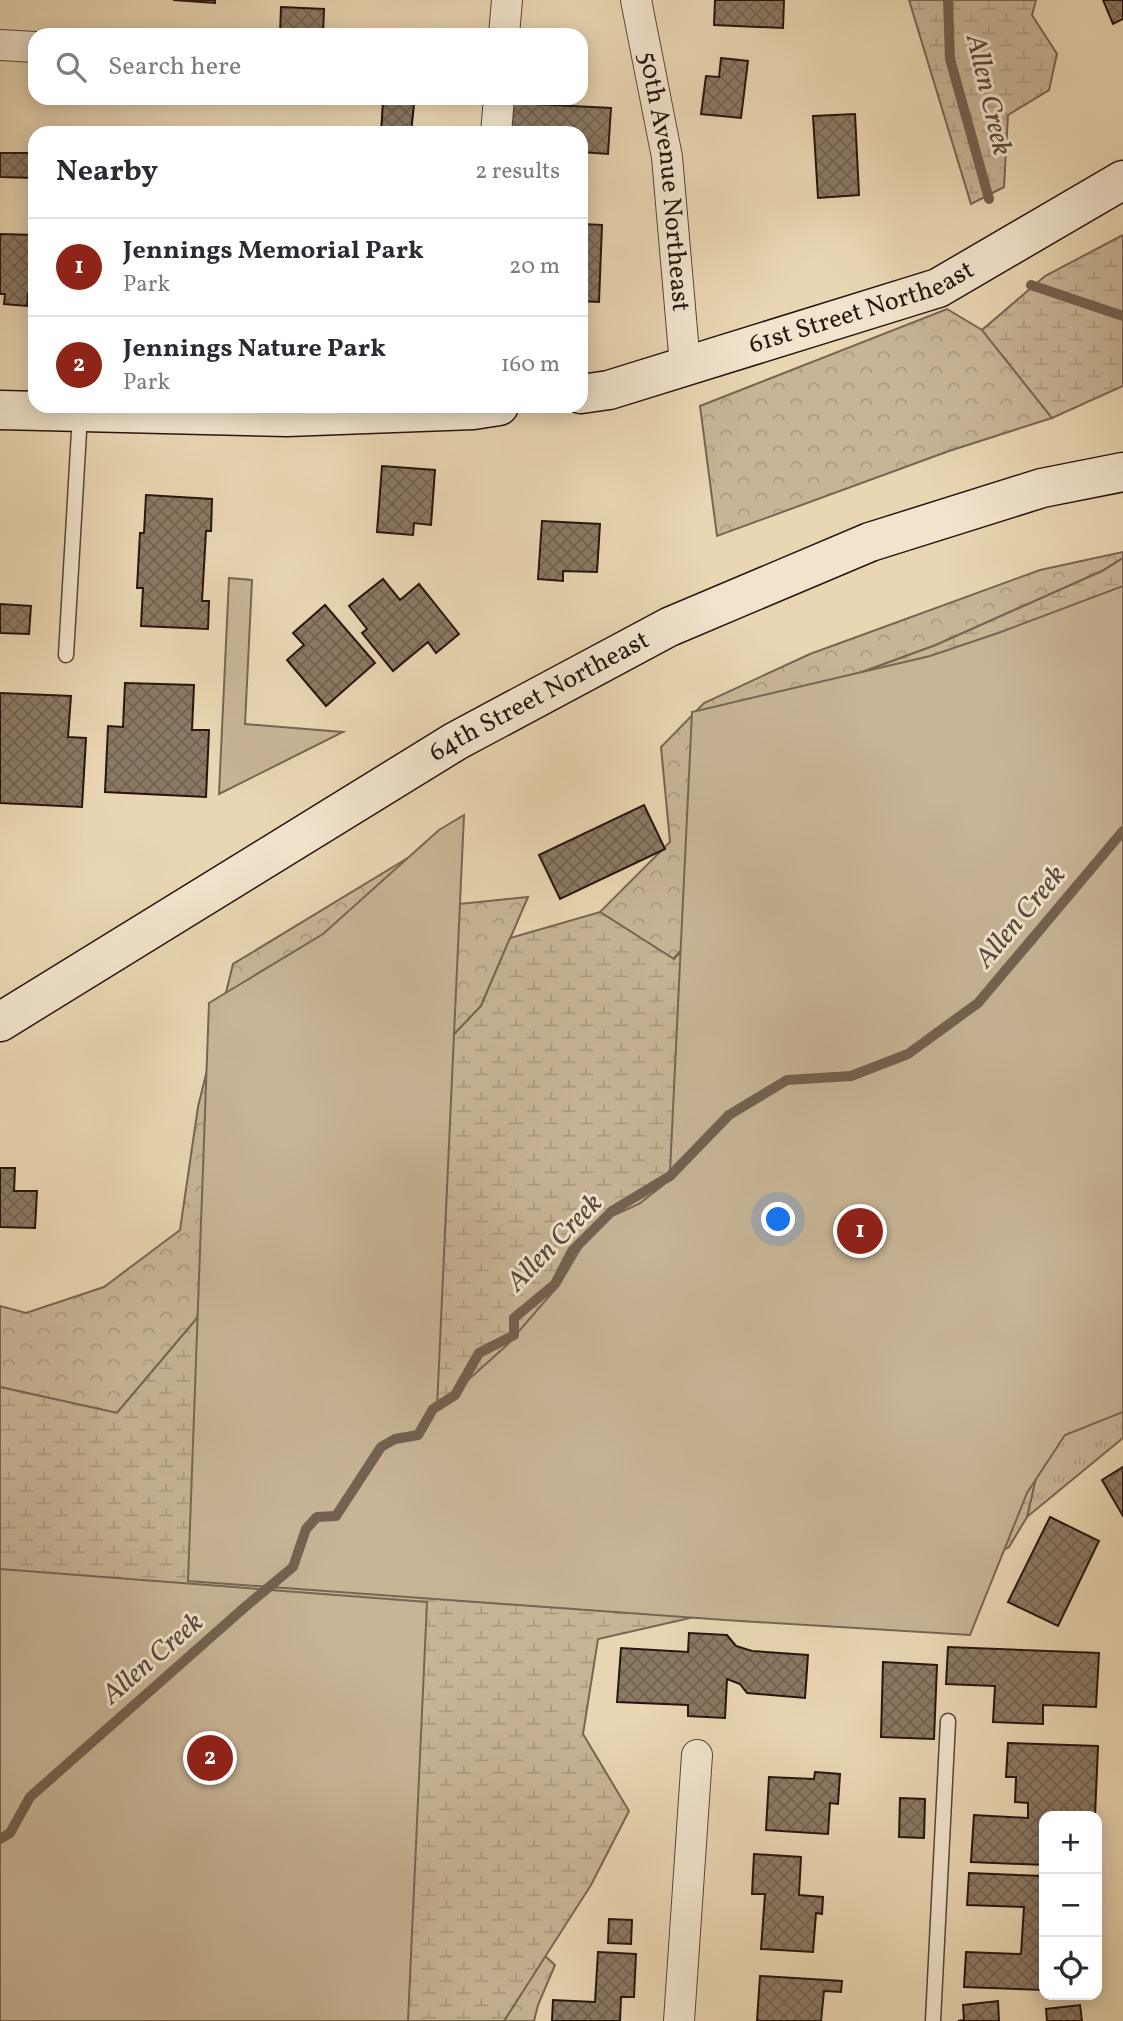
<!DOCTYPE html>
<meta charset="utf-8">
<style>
:root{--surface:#fff;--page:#f7f7f7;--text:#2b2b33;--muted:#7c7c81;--line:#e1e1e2;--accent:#8f2418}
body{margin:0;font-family:Vollkorn,serif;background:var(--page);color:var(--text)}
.controls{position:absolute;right:21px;bottom:21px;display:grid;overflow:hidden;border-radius:14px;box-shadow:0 4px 18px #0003}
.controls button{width:63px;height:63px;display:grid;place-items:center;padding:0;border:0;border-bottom:2px solid var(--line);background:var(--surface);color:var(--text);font:35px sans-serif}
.you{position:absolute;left:779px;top:1220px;width:24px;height:24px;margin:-18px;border:5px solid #fff;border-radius:50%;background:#1a73e8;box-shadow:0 0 0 10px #1a73e833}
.badge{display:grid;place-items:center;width:46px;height:46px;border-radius:50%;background:var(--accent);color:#fff;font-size:23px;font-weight:700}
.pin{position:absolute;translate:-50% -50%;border:4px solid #fff;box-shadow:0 2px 7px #0006}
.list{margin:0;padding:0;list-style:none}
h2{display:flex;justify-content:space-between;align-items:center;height:91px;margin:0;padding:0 28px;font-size:30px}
h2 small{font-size:23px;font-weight:400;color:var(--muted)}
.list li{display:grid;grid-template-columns:46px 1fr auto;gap:21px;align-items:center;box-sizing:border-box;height:98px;padding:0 28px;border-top:2px solid var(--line)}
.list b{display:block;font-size:26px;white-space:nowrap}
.list p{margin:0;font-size:23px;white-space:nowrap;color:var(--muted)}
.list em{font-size:23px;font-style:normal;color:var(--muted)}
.icon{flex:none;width:38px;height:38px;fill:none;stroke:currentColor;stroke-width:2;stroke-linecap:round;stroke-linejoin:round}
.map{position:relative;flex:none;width:1123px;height:2021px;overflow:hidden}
.search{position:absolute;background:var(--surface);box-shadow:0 4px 18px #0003;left:28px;top:28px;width:560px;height:77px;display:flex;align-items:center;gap:18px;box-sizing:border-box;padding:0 24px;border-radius:21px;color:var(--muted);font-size:26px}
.panel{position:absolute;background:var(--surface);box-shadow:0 4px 18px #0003;left:28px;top:126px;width:560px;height:287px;border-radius:21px}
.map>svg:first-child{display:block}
.grass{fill:url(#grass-tufts);stroke:#786552;stroke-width:2}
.forest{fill:url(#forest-crowns);stroke:#786552;stroke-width:2}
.wetland{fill:url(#wetland-marsh);stroke:#786552;stroke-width:2}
.park{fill:#c8b596;stroke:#786552;stroke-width:2}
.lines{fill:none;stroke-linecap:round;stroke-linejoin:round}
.stream{stroke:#746150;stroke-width:10}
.building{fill:url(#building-cross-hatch);stroke:#27150f;stroke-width:2}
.lane-casing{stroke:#584538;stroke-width:17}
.street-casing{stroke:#584538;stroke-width:32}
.secondary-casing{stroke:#27150f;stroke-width:41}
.lane{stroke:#f1e4cd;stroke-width:14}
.street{stroke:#f1e4cd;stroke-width:30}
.secondary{stroke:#f1e4cd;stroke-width:38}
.labels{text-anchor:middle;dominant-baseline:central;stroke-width:6;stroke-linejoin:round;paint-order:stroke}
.street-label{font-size:26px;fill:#27150f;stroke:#f1e4cd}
.water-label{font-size:28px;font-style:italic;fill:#5a483a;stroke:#f1e4cd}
</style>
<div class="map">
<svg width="1123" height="2021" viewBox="0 0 1123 2021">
<defs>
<pattern id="grass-tufts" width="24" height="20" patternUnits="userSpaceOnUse" patternTransform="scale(1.75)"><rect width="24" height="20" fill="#c8b596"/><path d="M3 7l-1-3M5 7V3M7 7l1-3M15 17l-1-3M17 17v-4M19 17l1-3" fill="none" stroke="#ac9b80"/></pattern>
<pattern id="forest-crowns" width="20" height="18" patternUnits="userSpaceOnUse" patternTransform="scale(1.75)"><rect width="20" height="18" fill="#c8b596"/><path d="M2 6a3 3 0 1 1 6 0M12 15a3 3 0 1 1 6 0" fill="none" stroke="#ac9b80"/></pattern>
<pattern id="wetland-marsh" width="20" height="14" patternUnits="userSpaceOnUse" patternTransform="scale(1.75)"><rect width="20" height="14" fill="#c8b596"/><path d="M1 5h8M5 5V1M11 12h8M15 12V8" fill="none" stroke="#ac9b80"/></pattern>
<pattern id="building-cross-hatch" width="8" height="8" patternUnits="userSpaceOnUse" patternTransform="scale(1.75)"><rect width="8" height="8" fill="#8c7964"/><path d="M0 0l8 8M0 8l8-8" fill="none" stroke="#726251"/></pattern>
</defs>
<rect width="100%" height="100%" fill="#e9d6b2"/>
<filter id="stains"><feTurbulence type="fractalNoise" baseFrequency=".00286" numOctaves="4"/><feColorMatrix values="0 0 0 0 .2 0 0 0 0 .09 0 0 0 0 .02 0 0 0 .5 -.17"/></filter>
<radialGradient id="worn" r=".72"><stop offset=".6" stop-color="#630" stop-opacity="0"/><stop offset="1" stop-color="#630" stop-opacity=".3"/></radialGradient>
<path class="grass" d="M1123 1381V1438L1027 1517 1046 1430Z"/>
<path class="forest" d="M947 309 982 330 1052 418 949 451 717 536 700 406Z
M1123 552V558L1102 571 936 645 791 698 779 846 673 959 600 912 670 842 661 747 704 703 810 654 1040 570Z
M454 830 450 905 528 897 481 1006 301 1195 117 1413 0 1387V1306L26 1313 104 1287 180 1230 198 1107 233 964Z
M545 1956 555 1965 538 2005 534 2021H504Z"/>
<path class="wetland" d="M909 0H1036L1032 15 1057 54 1049 90 1008 115 1004 187 971 204Z
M1123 235V386L1052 418 982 330 1045 276Z
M1123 558V1381L1047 1430 1027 1517 1009 1547 968 1568 725 1610 598 1639 583 1734 629 1811 591 1885 504 2021H42L0 1985V1387L117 1413 301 1195 481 1006 510 938 600 912 674 959 779 846 791 698 936 645 1102 571Z"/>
<path class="park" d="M229 578 252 580 245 724 343 732 219 794Z
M1123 586V828L1031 940 976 1001 908 1052 851 1074 787 1078 728 1113 670 1172 692 712 930 656 998 633Z
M464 815 437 1408 507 1345 559 1285 582 1246 612 1216 639 1204 662 1186 730 1116 788 1082 852 1078 910 1055 979 1004 1034 943 1123 834V1412L1065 1435 1027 1493 970 1635 725 1620 188 1581 209 1003 323 934 439 830Z
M0 1569 427 1602 408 2021H0Z"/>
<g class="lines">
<path class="stream" d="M948 0 950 59 989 199
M1031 285 1123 316
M0 1839 10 1833 30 1797 245 1607 293 1567 306 1529 317 1517 336 1516 381 1447 395 1439 418 1435 433 1409 455 1395 479 1353 514 1335V1318L555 1284 572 1251 612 1211 670 1176 729 1115 787 1080 851 1076 908 1054 978 1003 1123 831"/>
</g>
<path class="building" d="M173 0H215V3Z
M715 0H784L783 28 714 25Z
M1103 0H1123V19L1113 24Z
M281 7 324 9 323 35H280Z
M721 58 748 61 741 118 701 114 706 76 719 77Z
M383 101 414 104 411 133H381Z
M513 103 611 108 608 154 581 152V133H511Z
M855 114 859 195 818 198 813 116Z
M0 153H35V178L0 177Z
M581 224 602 225 599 302 581 301Z
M0 234 35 235V294H28L27 306 4 304 5 294H0Z
M382 466 435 470 431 525 414 523 413 535 377 532Z
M146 495 212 499 211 531H206L202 601H209L208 629 141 626 143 588H137L140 533H144Z
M542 521 600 524 597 572 563 571V581L538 579Z
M383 579 400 600 419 584 459 634 436 653 428 642 393 671 362 633 367 629 349 606Z
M0 604 31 606 29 634 0 633Z
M325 605 375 663 326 706 287 660 304 645 293 633Z
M125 683 194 685 192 730H209L206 797 105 792 108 726 123 727Z
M0 693 71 696 68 737 86 738 82 807 0 803Z
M644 805 665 849 560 899 539 855Z
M0 1168H15L14 1191H37L35 1228 0 1227Z
M1123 1467V1516L1102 1480Z
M1050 1517 1099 1541 1058 1626 1008 1602Z
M689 1633 727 1635 736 1646 752 1651 808 1655 805 1698 747 1693 740 1684 727 1679 725 1718 688 1716V1705L617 1702 621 1648 688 1652Z
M948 1647 1099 1653 1096 1707 1043 1705V1724L993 1722 995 1686 946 1684Z
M883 1662 937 1665 934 1739 881 1737Z
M1008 1743 1098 1746 1095 1816H1044V1865L971 1862 974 1815 1028 1818V1803L1015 1802 1016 1777H1006Z
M815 1772 840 1774 838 1804 830 1803 828 1834 766 1830 769 1777 814 1779Z
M900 1798 925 1799 924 1838 899 1837Z
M754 1854 801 1857 799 1895 823 1897 822 1914 816 1913 813 1952 761 1949 765 1894H752Z
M969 1873 1044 1876V1990L964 1987 966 1952 1021 1954 1024 1907 967 1905Z
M609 1919 632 1920 631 1944 608 1943Z
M598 1952 636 1954 634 1997H621L620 2021H552L553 2000 595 2002Z
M760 1976 842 1981 841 1992 824 1991 821 2021H757Z
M998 2001 999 2021H958L964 2020 963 2005Z
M1080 2005 1082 2021H1047L1046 2009Z"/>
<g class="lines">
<g class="lane-casing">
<path id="lane" d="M66 655 80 414
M933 2021 948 1721"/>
</g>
<g class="street-casing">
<g id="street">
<path id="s1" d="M636 0 667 157 685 365"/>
<path d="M504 35 507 0"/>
<path d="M0 45 35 47"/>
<path d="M496 133 499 98"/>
<path d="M679 2021 697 1755"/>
</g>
</g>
<g class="secondary-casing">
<g id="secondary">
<path id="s2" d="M581 394 609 390 938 288 1123 180"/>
<path d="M0 410 287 417 473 410 499 406"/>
<path id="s3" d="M0 1022 456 741 669 627 870 542 1042 488 1123 472"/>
</g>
</g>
<use href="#lane" class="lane"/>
<use href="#street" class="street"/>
<use href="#secondary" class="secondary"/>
</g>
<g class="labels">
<g class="street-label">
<text stroke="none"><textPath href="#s1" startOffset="184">50th Avenue Northeast</textPath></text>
<text stroke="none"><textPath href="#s2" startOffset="294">61st Street Northeast</textPath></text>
<text stroke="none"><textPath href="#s3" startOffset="630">64th Street Northeast</textPath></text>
</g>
<g class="water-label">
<text transform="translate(988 95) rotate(77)">Allen Creek</text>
<text transform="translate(1021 917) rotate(-50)">Allen Creek</text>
<text transform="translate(555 1243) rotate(-46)">Allen Creek</text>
<text transform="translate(153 1659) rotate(-41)">Allen Creek</text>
</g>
</g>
<rect width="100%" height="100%" filter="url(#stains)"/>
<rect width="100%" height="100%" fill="url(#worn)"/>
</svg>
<div class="controls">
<button>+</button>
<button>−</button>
<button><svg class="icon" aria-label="locate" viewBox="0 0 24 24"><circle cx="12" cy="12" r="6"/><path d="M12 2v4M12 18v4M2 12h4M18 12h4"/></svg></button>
</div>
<div class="you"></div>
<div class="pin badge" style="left:860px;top:1231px">1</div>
<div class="pin badge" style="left:210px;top:1758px">2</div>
<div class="search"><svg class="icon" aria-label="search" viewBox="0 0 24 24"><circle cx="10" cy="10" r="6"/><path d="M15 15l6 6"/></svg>Search here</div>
<section class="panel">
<h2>Nearby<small>2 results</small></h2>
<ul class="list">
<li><span class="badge">1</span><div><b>Jennings Memorial Park</b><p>Park</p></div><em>20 m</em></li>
<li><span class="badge">2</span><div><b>Jennings Nature Park</b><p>Park</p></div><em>160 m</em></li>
</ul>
</section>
</div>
